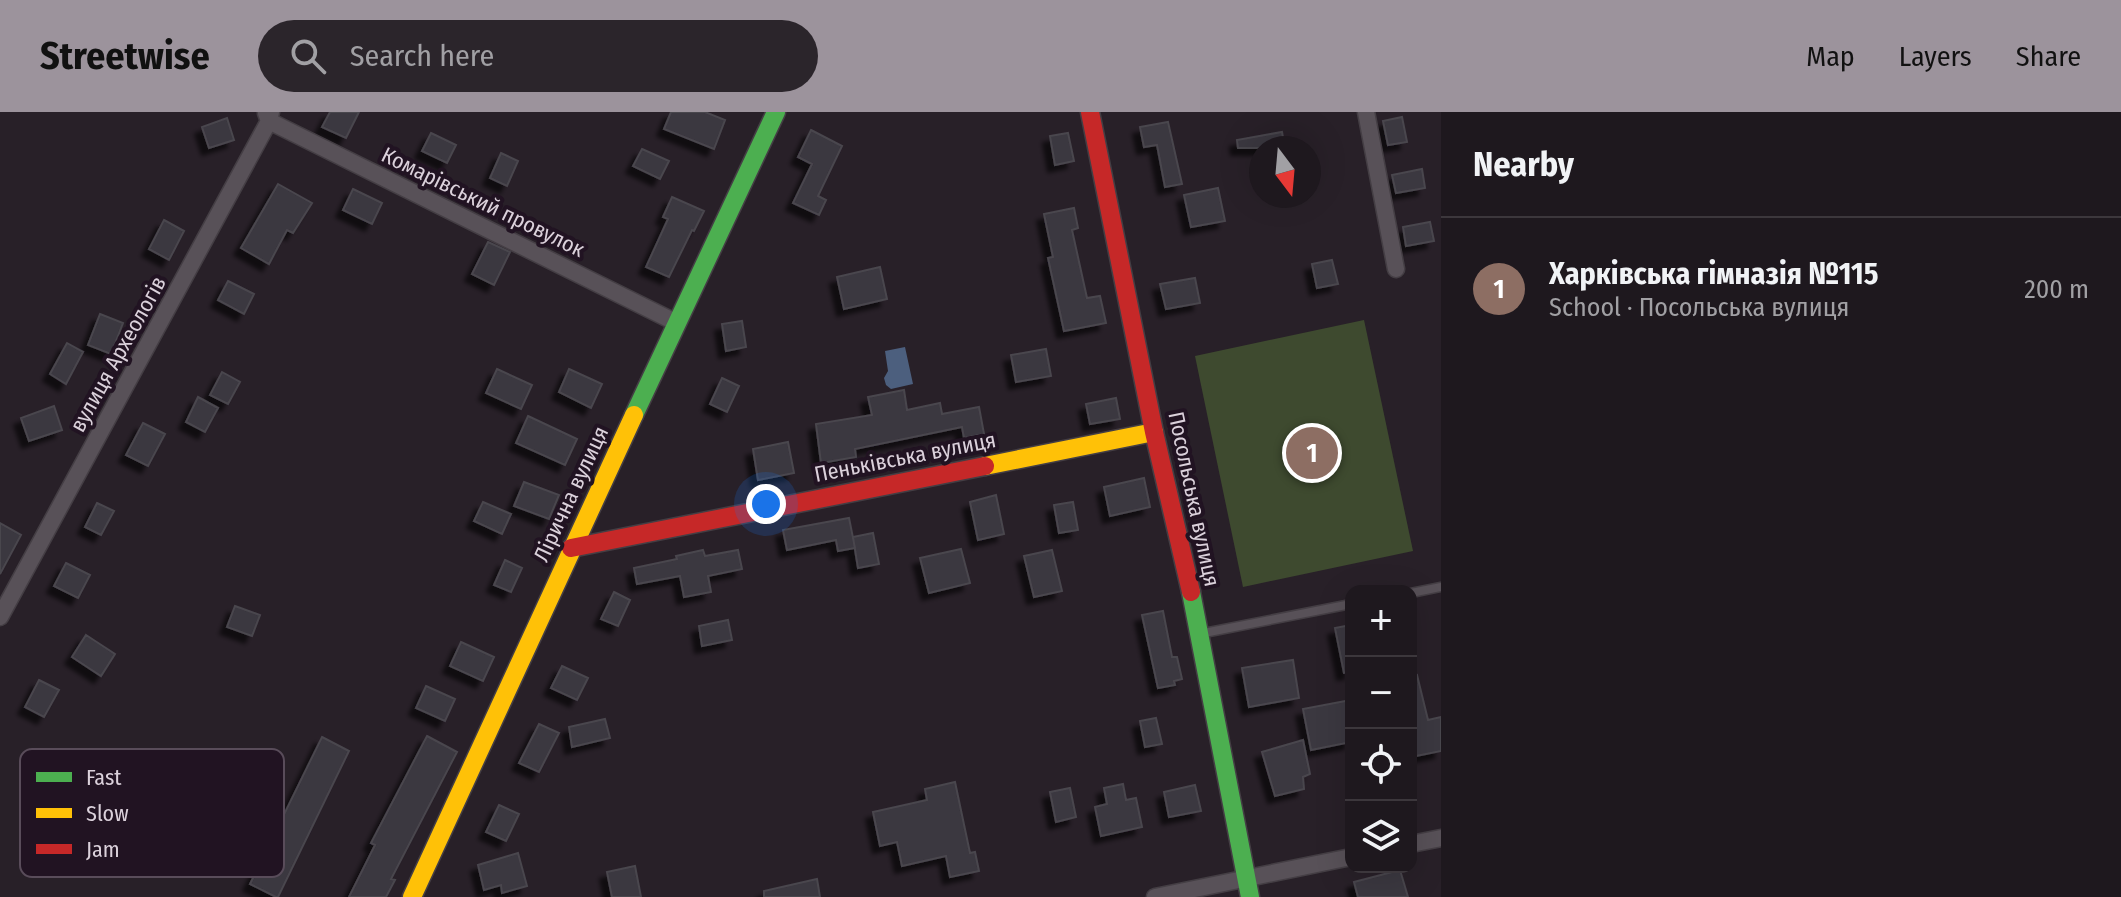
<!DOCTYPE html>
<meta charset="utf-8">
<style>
:root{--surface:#1e181e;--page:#2b252b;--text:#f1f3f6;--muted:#a1a0a4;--line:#3c373c;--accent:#9c939c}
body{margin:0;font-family:"Fira Sans Condensed",sans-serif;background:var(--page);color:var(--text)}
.controls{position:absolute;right:24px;bottom:24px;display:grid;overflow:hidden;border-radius:16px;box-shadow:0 8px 32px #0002}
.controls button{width:72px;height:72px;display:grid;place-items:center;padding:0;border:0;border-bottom:2px solid var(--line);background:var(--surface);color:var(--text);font:40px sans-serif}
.compass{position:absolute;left:1249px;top:24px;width:72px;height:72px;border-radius:50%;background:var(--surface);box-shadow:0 8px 32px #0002;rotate:164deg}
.you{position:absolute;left:766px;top:392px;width:28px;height:28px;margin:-20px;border:6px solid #fff;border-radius:50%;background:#1a73e8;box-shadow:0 0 0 12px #1a73e833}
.badge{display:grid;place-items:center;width:52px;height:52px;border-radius:50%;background:var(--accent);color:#fff;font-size:26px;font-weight:700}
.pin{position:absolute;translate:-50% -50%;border:4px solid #fff;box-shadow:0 2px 8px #0006}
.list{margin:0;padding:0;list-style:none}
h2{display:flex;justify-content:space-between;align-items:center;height:104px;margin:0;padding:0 32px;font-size:34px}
h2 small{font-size:26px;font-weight:400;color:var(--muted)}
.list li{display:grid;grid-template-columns:52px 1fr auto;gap:24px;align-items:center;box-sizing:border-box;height:144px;padding:0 32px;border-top:2px solid var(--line)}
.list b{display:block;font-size:30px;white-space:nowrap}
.list p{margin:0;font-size:26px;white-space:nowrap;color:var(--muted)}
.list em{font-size:26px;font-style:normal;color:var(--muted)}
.icon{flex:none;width:44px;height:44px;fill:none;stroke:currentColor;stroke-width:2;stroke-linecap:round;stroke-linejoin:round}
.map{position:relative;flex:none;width:1441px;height:785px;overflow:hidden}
header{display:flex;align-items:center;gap:48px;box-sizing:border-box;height:112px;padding:0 40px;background:var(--accent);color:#111}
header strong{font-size:38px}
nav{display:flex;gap:44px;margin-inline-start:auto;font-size:28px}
.search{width:560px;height:72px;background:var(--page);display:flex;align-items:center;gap:20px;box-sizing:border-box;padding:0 28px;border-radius:44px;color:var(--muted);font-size:30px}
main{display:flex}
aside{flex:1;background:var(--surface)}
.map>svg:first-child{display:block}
.green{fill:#3e4a2f}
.water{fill:#4c5f7e}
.building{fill:#3a373f;stroke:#4a464e;stroke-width:2;filter:url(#shadow)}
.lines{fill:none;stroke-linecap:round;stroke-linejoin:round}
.lane-casing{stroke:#443e44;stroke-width:11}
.street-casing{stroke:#443e44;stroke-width:19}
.fast-casing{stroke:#443e44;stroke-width:21}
.slow-casing{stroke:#443e44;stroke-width:21}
.jam-casing{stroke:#443e44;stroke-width:21}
.lane{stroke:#585158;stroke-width:8}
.street{stroke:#585158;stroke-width:16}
.fast{stroke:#4caf50;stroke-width:18}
.slow{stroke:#ffc107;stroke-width:18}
.jam{stroke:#c62828;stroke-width:18}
.labels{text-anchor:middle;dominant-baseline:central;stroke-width:8;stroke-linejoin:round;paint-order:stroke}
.street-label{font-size:22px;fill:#dbd1db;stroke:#211322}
.key{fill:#211322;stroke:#594c5a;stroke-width:2}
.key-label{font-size:22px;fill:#dbd1db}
</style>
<header>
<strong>Streetwise</strong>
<div class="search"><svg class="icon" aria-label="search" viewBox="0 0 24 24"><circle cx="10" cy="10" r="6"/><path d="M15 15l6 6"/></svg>Search here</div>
<nav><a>Map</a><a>Layers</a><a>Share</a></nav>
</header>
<main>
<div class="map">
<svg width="1441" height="785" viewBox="0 0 1441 785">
<defs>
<filter id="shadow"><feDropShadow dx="-7" dy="7" stdDeviation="2" flood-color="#0009"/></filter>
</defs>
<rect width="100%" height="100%" fill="#282028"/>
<path class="green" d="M1364 208 1413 439 1243 475 1195 244Z"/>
<path class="water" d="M905 235 913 272 891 277 886 273 884 266 888 259 885 239Z"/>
<path class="building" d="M330 0H359L346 26 322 15Z
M671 0H705L725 8 714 37 664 17Z
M1402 5 1407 30 1388 33 1383 9Z
M227 6 234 28 209 36 202 15Z
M1168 10 1182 72 1165 75 1157 33 1144 35 1140 15Z
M811 18 842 34 818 84 826 88 819 103 793 91 812 52 798 45Z
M1282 20 1285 36H1238L1237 28Z
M431 21 456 33 447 51 422 39Z
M1068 21 1074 49 1055 53 1050 24Z
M642 37 669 49 660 67 633 54Z
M501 41 518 49 507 74 490 66Z
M1422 57 1425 76 1396 81 1392 63Z
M278 72 312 91 293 121 287 118 269 152 241 136Z
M1218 76 1225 109 1191 115 1184 83Z
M353 77 382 91 372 112 343 98Z
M672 85 704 99 694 119 692 118 669 165 646 155 668 107 663 105Z
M1074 96 1078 116 1072 118 1087 186 1100 184 1106 211 1064 219 1048 146 1053 145 1044 102Z
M164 108 184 119 169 148 149 137Z
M1430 110 1434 129 1406 134 1403 115Z
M488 130 510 140 494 173 472 162Z
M1332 148 1338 172 1317 176 1312 152Z
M880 155 887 187 844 197 837 165Z
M1195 166 1200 191 1166 197 1160 172Z
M228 169 254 182 244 202 218 188Z
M100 202 123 211 111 242 88 233Z
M742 209 746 235 726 239 722 212Z
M67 231 83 240 66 272 50 262Z
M1046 237 1051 264 1016 270 1011 243Z
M497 257 532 273 521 297 486 281Z
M569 257 602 272 591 296 559 280Z
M222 260 240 270 228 292 210 283Z
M722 266 739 274 727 300 710 292Z
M904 278 907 298 940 291 942 302 979 295 984 322 964 326 962 315 855 337 856 345 821 351 816 312 872 303 868 285Z
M198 285 218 296 205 320 186 310Z
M1116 286 1120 307 1090 312 1086 292Z
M54 294 62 318 29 329 21 306Z
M528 304 577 327 565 353 516 331Z
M143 311 165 322 148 354 126 343Z
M788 330 794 361 758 368 753 337Z
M1144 366 1150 395 1110 404 1104 375Z
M524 370 559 383 549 407 514 394Z
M996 383 1004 422 978 428 970 390Z
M483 390 511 402 502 422 474 409Z
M1073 390 1078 418 1059 421 1054 393Z
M97 391 114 399 101 423 85 415Z
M849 406 855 436 838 439 836 428 787 438 783 418Z
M0 411 21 423 0 462Z
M873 421 879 452 858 456 853 425Z
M961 437 970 471 929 481 920 446Z
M703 438 705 444 738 438 742 457 708 464 711 480 684 485 680 464 637 472 634 456 677 447 676 444Z
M1052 438 1062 479 1034 485 1024 444Z
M505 448 522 456 511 480 494 473Z
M66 451 90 463 78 486 54 474Z
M614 480 630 488 618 514 601 507Z
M235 494 260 503 252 524 227 515Z
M1163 499 1172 545H1177L1182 567 1174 569 1175 573 1158 576 1142 503Z
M728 508 732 528 702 534 699 514Z
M1351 513V560L1344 561 1335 516Z
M86 523 115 542 101 564 72 545Z
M461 530 494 545 483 569 450 554Z
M1293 548 1299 586 1249 595 1242 556Z
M562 554 588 566 577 588 551 576Z
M1417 563 1428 608 1441 605V639L1411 645V564Z
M39 568 59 578 44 605 25 595Z
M426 574 455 587 445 609 416 596Z
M1351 588V630L1311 638 1303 597Z
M1156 606 1162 632 1145 635 1140 609Z
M605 607 610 626 572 635 569 615Z
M539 612 559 621 539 660 519 651Z
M427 624 457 640 391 767 395 768 386 785H349L375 733 371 731Z
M322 625 349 639 278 785H276L250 772Z
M1303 628 1310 662 1303 665 1304 677 1275 684 1262 640Z
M955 670 970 741 975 740 979 759 950 765 946 744 902 754 897 730 880 734 873 700 927 688 925 677Z
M1123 672 1126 688 1136 686 1142 715 1101 724 1095 695 1107 692 1104 676Z
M1195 673 1201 699 1169 705 1164 680Z
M1070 676 1076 705 1056 710 1050 680Z
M499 693 519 702 506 729 486 720Z
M518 741 527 774 502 781 501 773 484 778 478 753Z
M635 754 641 785H612L607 760Z
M1400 758 1408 785H1358L1354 770Z
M817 767 820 785H764V779Z"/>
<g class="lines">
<g class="lane-casing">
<path id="lane" d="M1411 481 1441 475
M1204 521 1351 492"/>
</g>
<g class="street-casing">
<path id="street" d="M1366 0 1396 157
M266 1 269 9 677 211
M0 505 269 9 271 0
M1411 732 1441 726
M1155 785 1351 745"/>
</g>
<g class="fast-casing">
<path id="fast" d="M634 303 776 0
M1191 480 1250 785"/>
</g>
<g class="slow-casing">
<path id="slow" d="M985 354 1154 320
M412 785 634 303"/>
</g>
<g class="jam-casing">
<path id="jam" d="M1090 0 1154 320 1191 480
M571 436 985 354"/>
</g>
<use href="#lane" class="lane"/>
<use href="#street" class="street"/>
<use href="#fast" class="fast"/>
<use href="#slow" class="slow"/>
<use href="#jam" class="jam"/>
</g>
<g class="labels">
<g class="street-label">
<text transform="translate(483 90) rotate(26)">Комарівський провулок</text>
<text transform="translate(118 242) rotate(-61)">вулиця Археологів</text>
<text transform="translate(905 345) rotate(-11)">Пеньківська вулиця</text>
<text transform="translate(571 382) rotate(-65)">Лірична вулиця</text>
<text transform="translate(1194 387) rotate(78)">Посольська вулиця</text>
</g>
</g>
<rect x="20" y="637" width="264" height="128" rx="12" class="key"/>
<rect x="36" y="660" width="36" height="10" fill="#4caf50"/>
<rect x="36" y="696" width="36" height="10" fill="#ffc107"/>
<rect x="36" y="732" width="36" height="10" fill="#c62828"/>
<g class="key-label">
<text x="86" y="673">Fast</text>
<text x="86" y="709">Slow</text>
<text x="86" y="745">Jam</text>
</g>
</svg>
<div class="controls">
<button>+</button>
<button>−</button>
<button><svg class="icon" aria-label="locate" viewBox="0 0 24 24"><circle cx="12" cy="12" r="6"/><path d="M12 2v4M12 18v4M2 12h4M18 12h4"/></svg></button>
<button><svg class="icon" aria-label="layers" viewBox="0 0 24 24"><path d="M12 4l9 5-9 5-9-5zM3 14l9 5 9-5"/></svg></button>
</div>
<svg class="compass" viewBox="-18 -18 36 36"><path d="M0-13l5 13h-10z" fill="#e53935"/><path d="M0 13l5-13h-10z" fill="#a1a0a4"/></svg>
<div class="you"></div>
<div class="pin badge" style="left:1312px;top:341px;background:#8d6e63">1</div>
</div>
<aside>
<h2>Nearby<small></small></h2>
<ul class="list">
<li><span class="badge" style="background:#8d6e63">1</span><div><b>Харківська гімназія №115</b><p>School · Посольська вулиця</p></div><em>200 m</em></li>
</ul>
</aside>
</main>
